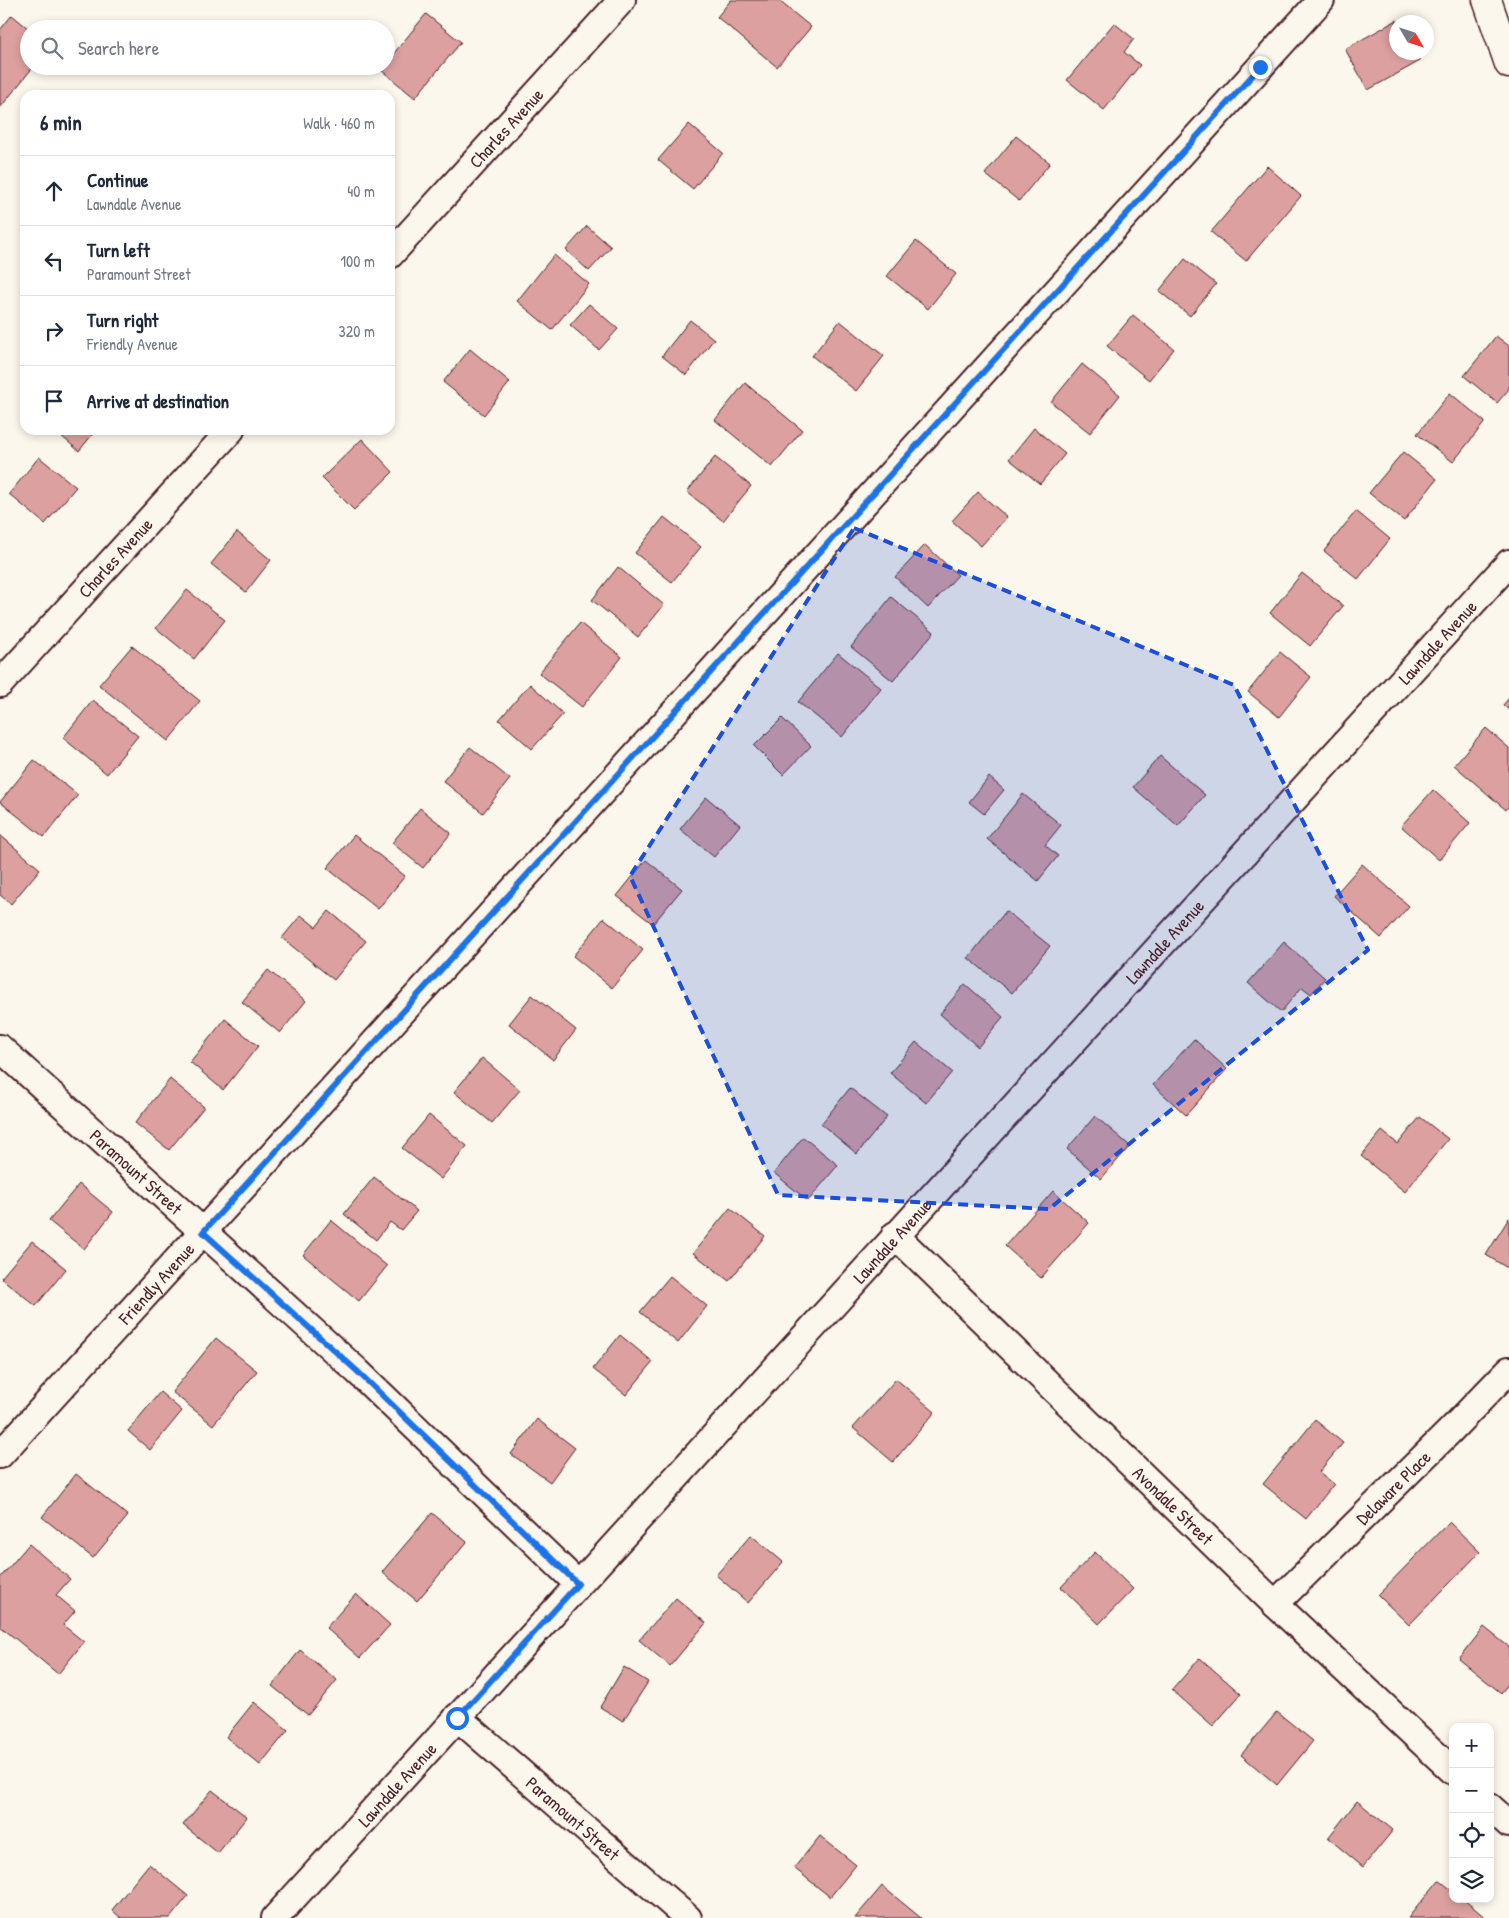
<!DOCTYPE html>
<meta charset="utf-8">
<style>
:root{--surface:#fff;--page:#f2f2f3;--text:#1f2937;--muted:#747a83;--line:#e0e1e3}
body{margin:0;font-family:"Patrick Hand",sans-serif;background:var(--page);color:var(--text)}
.controls{position:absolute;right:15px;bottom:15px;display:grid;overflow:hidden;border-radius:10px;box-shadow:0 2px 8px #0003}
.controls button{width:45px;height:45px;display:grid;place-items:center;padding:0;border:0;border-bottom:1px solid var(--line);background:var(--surface);color:var(--text);font:25px sans-serif}
.compass{position:absolute;left:1389px;top:15px;width:45px;height:45px;border-radius:50%;background:var(--surface);box-shadow:0 2px 8px #0003;rotate:129deg}
.stop{position:absolute;width:15px;height:15px;margin:-11px;border:4px solid #1a73e8;border-radius:50%;background:#fff}
.stop.end{background:#1a73e8;border-color:#fff;box-shadow:0 1px 5px #0008}
.list{margin:0;padding:0;list-style:none}
h2{display:flex;justify-content:space-between;align-items:center;height:65px;margin:0;padding:0 20px;font-size:21px}
h2 small{font-size:16px;font-weight:400;color:var(--muted)}
.list li{display:grid;grid-template-columns:32px 1fr auto;gap:15px;align-items:center;box-sizing:border-box;height:70px;padding:0 20px;border-top:1px solid var(--line)}
.list b{display:block;font-size:19px;white-space:nowrap}
.list p{margin:0;font-size:16px;white-space:nowrap;color:var(--muted)}
.list em{font-size:16px;font-style:normal;color:var(--muted)}
.icon{flex:none;width:28px;height:28px;fill:none;stroke:currentColor;stroke-width:2;stroke-linecap:round;stroke-linejoin:round}
.map{position:relative;flex:none;width:1509px;height:1918px;overflow:hidden}
.search{position:absolute;background:var(--surface);box-shadow:0 2px 8px #0003;left:20px;top:20px;width:375px;height:55px;display:flex;align-items:center;gap:12px;box-sizing:border-box;padding:0 18px;border-radius:28px;color:var(--muted);font-size:19px}
.panel{position:absolute;background:var(--surface);box-shadow:0 2px 8px #0003;left:20px;top:90px;width:375px;height:345px;border-radius:15px}
.map>svg:first-child{display:block}
.building{fill:#dba09f;stroke:#4a1f2b}
.lines{fill:none;stroke-linecap:round;stroke-linejoin:round}
.minor-casing{stroke:#4a1f2b;stroke-width:30}
.tertiary-casing{stroke:#4a1f2b;stroke-width:31}
.minor{stroke:#fbf7ec;stroke-width:26}
.tertiary{stroke:#fbf7ec;stroke-width:28}
.route{stroke:#1a73e8;stroke-width:6}
.marked{fill:#1d4ed8;fill-opacity:0.2;stroke:#1d4ed8;stroke-width:4;stroke-dasharray:10 6;stroke-linejoin:round}
.labels{text-anchor:middle;dominant-baseline:central;stroke-width:4;stroke-linejoin:round;paint-order:stroke}
.street-label{font-size:18px;fill:#4a1f2b;stroke:#fbf7ec}
</style>
<div class="map">
<svg width="1509" height="1918" viewBox="0 0 1509 1918">
<rect width="100%" height="100%" fill="#fbf7ec"/>
<filter id="ink" filterUnits="userSpaceOnUse"><feTurbulence type="fractalNoise" baseFrequency=".02" numOctaves="2"/><feDisplacementMap in="SourceGraphic" scale="10" xChannelSelector="R" yChannelSelector="G"/><feConvolveMatrix kernelMatrix="1 2 1 2 8 2 1 2 1" color-interpolation-filters="sRGB"/></filter>
<g filter="url(#ink)">
<path class="building" d="M731 0H778L811 27 777 67 717 17Z
M426 14 461 42 415 98 381 70 384 66H386V63Z
M12 15 29 29V66H34L0 108V30Z
M1397 20 1396 52H1415L1420 61 1368 90 1345 49Z
M1114 23 1134 39 1124 52 1140 65 1104 110 1067 80Z
M689 124 723 153 693 189 658 160Z
M1016 136 1050 163 1019 201 985 174Z
M1267 166 1301 196 1246 261 1211 232Z
M587 226 611 247 589 271 566 250Z
M916 241 956 274 928 309 887 276Z
M554 255 589 284 552 330 517 301Z
M1185 259 1216 284 1190 316 1159 291Z
M589 304 618 329 599 350 570 325Z
M1133 315 1174 349 1149 380 1107 346Z
M690 320 714 339 686 375 662 356Z
M840 321 884 356 856 391 812 356Z
M1496 336 1509 346V389L1497 403 1464 376Z
M470 349 510 382 484 415 443 382Z
M1082 364 1120 395 1090 433 1051 402Z
M745 383 802 430 772 467 715 420Z
M1450 393 1485 422 1453 462 1417 434Z
M1034 428 1065 454 1040 484 1009 459Z
M54 430H96L79 451Z
M362 439 393 472 354 510 322 478Z
M1403 452 1437 479 1404 521 1369 493Z
M39 457 76 487 45 524 9 494Z
M715 457 751 486 723 521 687 492Z
M978 492 1007 517 981 546 952 521Z
M1356 511 1390 539 1358 579 1324 551Z
M664 517 701 547 672 582 635 553Z
M237 532 271 560 246 592 211 564Z
M925 545 958 575 928 608 895 577Z
M618 567 664 605 638 637 592 600Z
M1302 573 1343 606 1310 646 1270 613Z
M187 590 225 620 194 659 156 628Z
M891 597 934 632 893 681 851 647Z
M580 623 622 657 582 707 539 673Z
M132 646 200 701 168 741 99 685Z
M1280 652 1311 677 1279 717 1248 692Z
M838 653 881 688 842 737 798 702Z
M530 684 563 714 532 749 499 720Z
M1509 698V710L1503 705Z
M93 700 138 736 107 774 63 738Z
M782 718 811 746 783 775 754 746Z
M1486 728 1509 748V806L1506 810 1454 765Z
M470 747 510 779 483 813 443 781Z
M1160 756 1205 795 1178 826 1133 787Z
M34 760 78 795 44 837 0 802Z
M989 777 1004 790 984 814 969 802Z
M1433 790 1470 823 1439 860 1401 826Z
M1023 794 1061 825 1045 845 1058 856 1038 881 987 839Z
M706 797 740 825 714 857 680 829Z
M420 808 451 833 423 868 392 843Z
M0 835 40 869 11 904 0 895Z
M354 835 405 876 378 909 327 868Z
M646 860 682 889 653 924 617 896Z
M1362 864 1409 906 1381 938 1334 896Z
M329 911 366 941 334 980 282 938 301 915 316 927Z
M1006 911 1050 946 1012 993 968 958Z
M604 918 643 950 612 988 573 956Z
M1284 942 1325 978 1311 994 1302 987 1281 1012 1248 983Z
M268 970 306 1001 280 1033 242 1002Z
M965 984 1003 1017 978 1047 940 1014Z
M532 995 576 1030 553 1060 509 1024Z
M225 1019 258 1046 223 1090 190 1062Z
M1194 1039 1227 1069 1186 1115 1153 1085Z
M916 1042 952 1072 926 1103 890 1073Z
M482 1058 520 1090 492 1123 454 1092Z
M170 1079 204 1107 169 1150 135 1123Z
M850 1088 887 1117 857 1154 821 1124Z
M429 1115 467 1146 441 1179 402 1148Z
M1095 1116 1130 1146 1101 1179 1067 1149Z
M1420 1117 1448 1139 1405 1192 1361 1156 1382 1131 1398 1144Z
M803 1137 838 1165 808 1201 774 1173Z
M374 1177 417 1211 401 1230 390 1222 376 1240 344 1214Z
M79 1184 113 1212 84 1249 49 1221Z
M1053 1191 1089 1223 1041 1278 1005 1246Z
M730 1208 765 1236 729 1281 693 1253Z
M1509 1218V1269L1486 1255Z
M331 1220 387 1266 359 1301 303 1255Z
M32 1241 66 1269 36 1306 1 1278Z
M670 1276 707 1306 678 1343 640 1312Z
M620 1335 653 1362 626 1395 593 1369Z
M216 1338 257 1371 213 1425 172 1392Z
M896 1379 935 1412 893 1462 853 1428Z
M160 1392 182 1411 150 1450 128 1431Z
M537 1419 575 1448 550 1482 511 1454Z
M1315 1420 1343 1443 1319 1472 1334 1484 1306 1519 1263 1484Z
M76 1474 128 1516 93 1558 42 1517Z
M432 1513 467 1542 417 1601 382 1572Z
M1449 1522 1480 1552 1409 1625 1378 1595Z
M751 1535 783 1562 748 1603 716 1575Z
M29 1544 70 1579 56 1595 75 1611 63 1625 84 1642 58 1674 0 1626V1578Z
M1095 1552 1133 1589 1099 1624 1061 1587Z
M356 1594 390 1625 360 1658 326 1628Z
M676 1598 706 1623 670 1666 639 1640Z
M1484 1627 1509 1647V1683L1501 1693 1459 1659Z
M300 1650 337 1680 308 1715 272 1686Z
M1200 1658 1241 1694 1213 1726 1172 1690Z
M624 1667 648 1682 623 1721 600 1707Z
M254 1702 288 1730 260 1765 226 1737Z
M1277 1712 1313 1741 1277 1785 1241 1755Z
M212 1790 247 1817 218 1853 183 1825Z
M1357 1801 1393 1830 1363 1867 1328 1838Z
M820 1836 856 1865 830 1897 794 1868Z
M149 1864 188 1896 170 1918H121L112 1910Z
M1439 1880 1453 1891V1899H1463L1486 1918H1408Z
M882 1886 921 1918H855Z"/>
<g class="lines">
<g class="minor-casing">
<g id="minor">
<path id="s1" d="M390 255 622 0"/>
<path id="s2" d="M0 684 231 430"/>
<path id="s3" d="M0 1048 357 1371 578 1584"/>
<path id="s4" d="M895 1235 1275 1604 1453 1771"/>
<path id="s5" d="M0 1455 1321 0"/>
<path id="s6" d="M1275 1604 1450 1431 1509 1370"/>
<path id="s7" d="M457 1717 688 1918"/>
<path d="M1490 1807 1509 1824"/>
<path id="s8" d="M275 1918 1509 563"/>
</g>
</g>
<g class="tertiary-casing">
<path id="tertiary" d="M1487 0 1509 64"/>
</g>
<use href="#minor" class="minor"/>
<use href="#tertiary" class="tertiary"/>
</g>
</g>
<g class="lines" filter="url(#ink)">
<path class="route" d="M457 1718 578 1584 357 1371 203 1232 1260 67"/>
</g>
<path class="marked" d="M854 528 1234 685 1368 950 1049 1209 778 1195 630 876Z"/>
<g class="labels">
<g class="street-label">
<text stroke="none"><textPath href="#s1" startOffset="172">Charles Avenue</textPath></text>
<text stroke="none"><textPath href="#s2" startOffset="171">Charles Avenue</textPath></text>
<text stroke="none"><textPath href="#s8" startOffset="1726">Lawndale Avenue</textPath></text>
<text stroke="none"><textPath href="#s8" startOffset="1321">Lawndale Avenue</textPath></text>
<text stroke="none"><textPath href="#s3" startOffset="184">Paramount Street</textPath></text>
<text stroke="none"><textPath href="#s8" startOffset="916">Lawndale Avenue</textPath></text>
<text stroke="none"><textPath href="#s5" startOffset="232">Friendly Avenue</textPath></text>
<text stroke="none"><textPath href="#s6" startOffset="166">Delaware Place</textPath></text>
<text stroke="none"><textPath href="#s4" startOffset="388">Avondale Street</textPath></text>
<text stroke="none"><textPath href="#s8" startOffset="181">Lawndale Avenue</textPath></text>
<text stroke="none"><textPath href="#s7" startOffset="154">Paramount Street</textPath></text>
</g>
</g>
</svg>
<div class="controls">
<button>+</button>
<button>−</button>
<button><svg class="icon" aria-label="locate" viewBox="0 0 24 24"><circle cx="12" cy="12" r="6"/><path d="M12 2v4M12 18v4M2 12h4M18 12h4"/></svg></button>
<button><svg class="icon" aria-label="layers" viewBox="0 0 24 24"><path d="M12 4l9 5-9 5-9-5zM3 14l9 5 9-5"/></svg></button>
</div>
<svg class="compass" viewBox="-18 -18 36 36"><path d="M0-13l5 13h-10z" fill="#e53935"/><path d="M0 13l5-13h-10z" fill="#747a83"/></svg>
<div class="stop" style="left:457px;top:1718px"></div>
<div class="stop end" style="left:1260px;top:67px"></div>
<div class="search"><svg class="icon" aria-label="search" viewBox="0 0 24 24"><circle cx="10" cy="10" r="6"/><path d="M15 15l6 6"/></svg>Search here</div>
<section class="panel">
<h2>6 min<small>Walk · 460 m</small></h2>
<ul class="list">
<li><svg class="icon" aria-label="ahead" viewBox="0 0 24 24"><path d="M12 20V5M6 11l6-6 6 6"/></svg><div><b>Continue</b><p>Lawndale Avenue</p></div><em>40 m</em></li>
<li><svg class="icon" aria-label="left" viewBox="0 0 24 24"><path d="M17 20v-9H6M10 6l-5 5 5 5"/></svg><div><b>Turn left</b><p>Paramount Street</p></div><em>100 m</em></li>
<li><svg class="icon" aria-label="right" viewBox="0 0 24 24"><path d="M7 20v-9h11M14 6l5 5-5 5"/></svg><div><b>Turn right</b><p>Friendly Avenue</p></div><em>320 m</em></li>
<li><svg class="icon" aria-label="arrive" viewBox="0 0 24 24"><path d="M6 21V4h12l-3 4 3 4H6"/></svg><div><b>Arrive at destination</b></div></li>
</ul>
</section>
</div>
